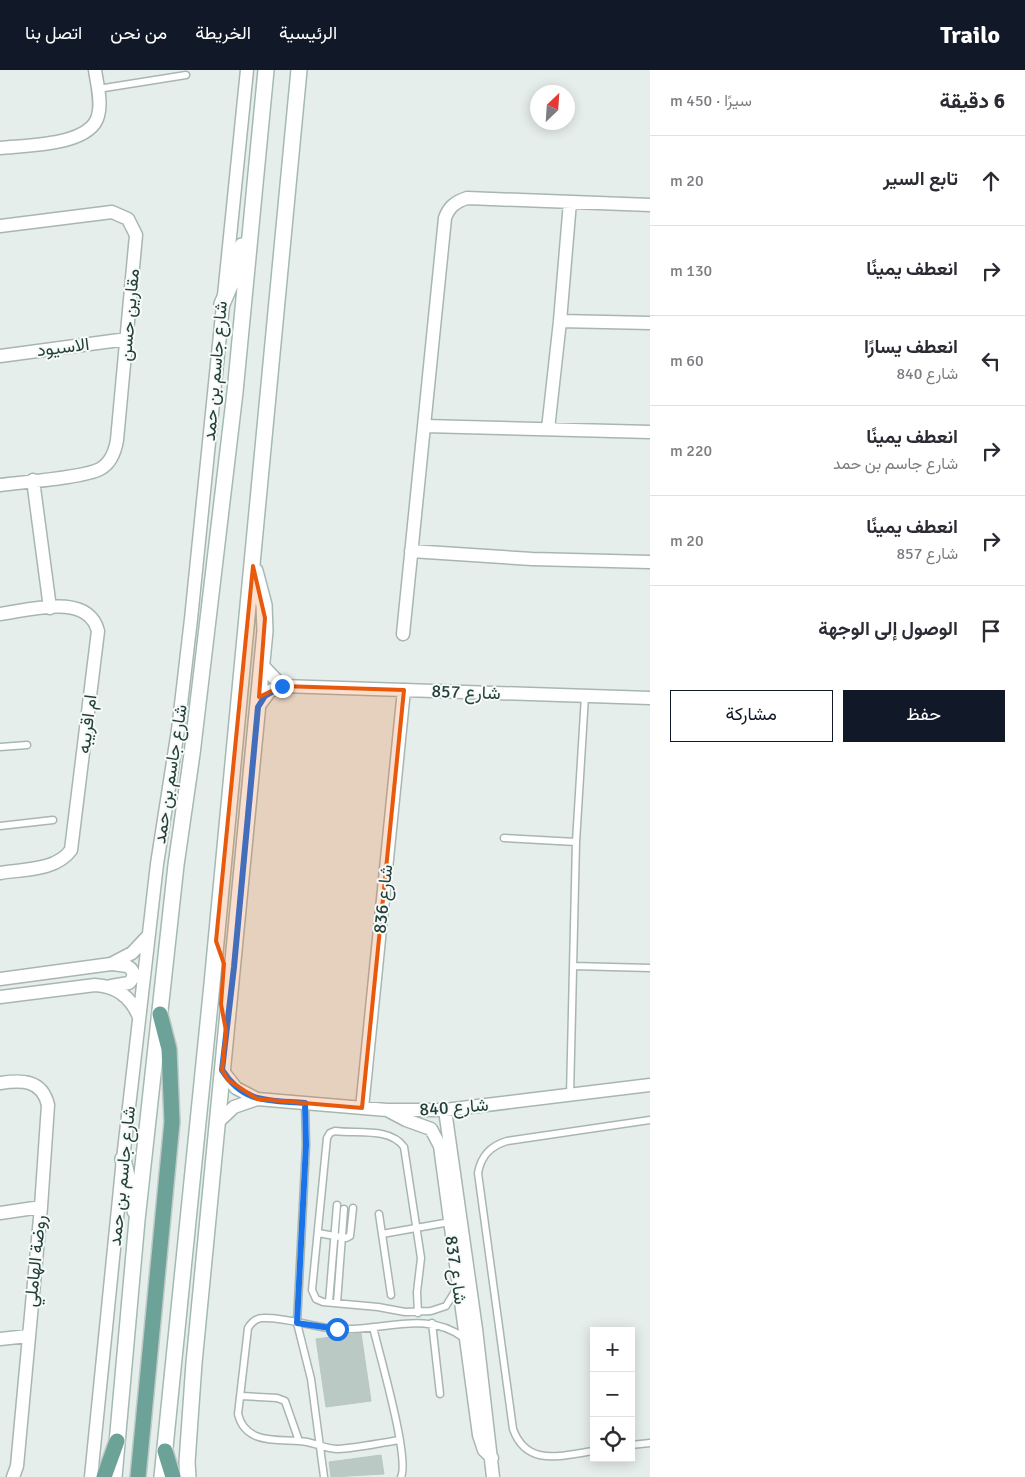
<!DOCTYPE html>
<html lang="ar">
<meta charset="utf-8">
<style>
:root{--surface:#fff;--page:#f7f7f7;--text:#2b2b33;--muted:#7c7c81;--line:#e1e1e2;--accent:#111827}
body{margin:0;font-family:Signika,Vazirmatn,sans-serif;background:var(--page);color:var(--text);direction:rtl}
.controls{position:absolute;right:15px;bottom:15px;display:grid;overflow:hidden;border-radius:0px;box-shadow:0 2px 12px #0003}
.controls button{width:45px;height:45px;display:grid;place-items:center;padding:0;border:0;border-bottom:1px solid var(--line);background:var(--surface);color:var(--text);font:25px sans-serif}
.compass{position:absolute;left:530px;top:15px;width:45px;height:45px;border-radius:50%;background:var(--surface);box-shadow:0 2px 12px #0003;rotate:25deg}
.stop{position:absolute;width:15px;height:15px;margin:-11px;border:4px solid #1a73e8;border-radius:50%;background:#fff}
.stop.end{background:#1a73e8;border-color:#fff;box-shadow:0 1px 5px #0008}
.list{margin:0;padding:0;list-style:none}
h2{display:flex;justify-content:space-between;align-items:center;height:65px;margin:0;padding:0 20px;font-size:21px}
h2 small{font-size:16px;font-weight:400;color:var(--muted)}
.list li{display:grid;grid-template-columns:32px 1fr auto;gap:15px;align-items:center;box-sizing:border-box;height:90px;padding:0 20px;border-top:1px solid var(--line)}
.list b{display:block;font-size:19px;white-space:nowrap}
.list p{margin:0;font-size:16px;white-space:nowrap;color:var(--muted)}
.list em{font-size:16px;font-style:normal;color:var(--muted)}
.actions{display:flex;gap:10px;padding:15px 20px}
.actions a{flex:1;padding:11px 0;border:1px solid var(--accent);border-radius:0px;text-align:center;font-size:18px;color:var(--accent)}
.actions .main{background:var(--accent);color:#fff}
.icon{flex:none;width:28px;height:28px;fill:none;stroke:currentColor;stroke-width:2;stroke-linecap:round;stroke-linejoin:round}
.map{position:relative;flex:none;width:650px;height:1407px;overflow:hidden;direction:ltr}
header{display:flex;align-items:center;gap:30px;box-sizing:border-box;height:70px;padding:0 25px;background:var(--accent);color:#fff}
header strong{font-size:24px}
nav{display:flex;gap:28px;margin-inline-start:auto;font-size:18px}
main{display:flex}
aside{flex:1;background:var(--surface)}
.map>svg:first-child{display:block}
.building{fill:#bbc9c4;stroke:#b8c8c2}
.lines{fill:none;stroke-linecap:round;stroke-linejoin:round}
.lane-casing{stroke:#a8b6b2;stroke-width:9}
.street-casing{stroke:#a8b6b2;stroke-width:15}
.secondary-casing{stroke:#a4b9b3;stroke-width:18}
.primary-casing{stroke:#c2cac8;stroke-width:18}
.lane{stroke:#fff;stroke-width:6}
.street{stroke:#fff;stroke-width:12}
.secondary{stroke:#fff;stroke-width:15}
.primary{stroke:#6ca297;stroke-width:15}
.route{stroke:#1a73e8;stroke-width:6}
.marked{fill:#e8590c;fill-opacity:0.2;stroke:#e8590c;stroke-width:4;stroke-linejoin:round}
.labels{text-anchor:middle;dominant-baseline:central;stroke-width:4;stroke-linejoin:round;paint-order:stroke}
.street-label{font-size:18px;fill:#25403a;stroke:#f6faf9}
</style>
<header>
<strong>Trailo</strong>
<nav><a>الرئيسية</a><a>الخريطة</a><a>من نحن</a><a>اتصل بنا</a></nav>
</header>
<main>
<aside>
<h2>6 دقيقة<small>سيرًا · 450 m</small></h2>
<ul class="list">
<li><svg class="icon" aria-label="ahead" viewBox="0 0 24 24"><path d="M12 20V5M6 11l6-6 6 6"/></svg><div><b>تابع السير</b></div><em>20 m</em></li>
<li><svg class="icon" aria-label="right" viewBox="0 0 24 24"><path d="M7 20v-9h11M14 6l5 5-5 5"/></svg><div><b>انعطف يمينًا</b></div><em>130 m</em></li>
<li><svg class="icon" aria-label="left" viewBox="0 0 24 24"><path d="M17 20v-9H6M10 6l-5 5 5 5"/></svg><div><b>انعطف يسارًا</b><p>شارع 840</p></div><em>60 m</em></li>
<li><svg class="icon" aria-label="right" viewBox="0 0 24 24"><path d="M7 20v-9h11M14 6l5 5-5 5"/></svg><div><b>انعطف يمينًا</b><p>شارع جاسم بن حمد</p></div><em>220 m</em></li>
<li><svg class="icon" aria-label="right" viewBox="0 0 24 24"><path d="M7 20v-9h11M14 6l5 5-5 5"/></svg><div><b>انعطف يمينًا</b><p>شارع 857</p></div><em>20 m</em></li>
<li><svg class="icon" aria-label="arrive" viewBox="0 0 24 24"><path d="M6 21V4h12l-3 4 3 4H6"/></svg><div><b>الوصول إلى الوجهة</b></div></li>
</ul>
<div class="actions"><a class="main">حفظ</a><a>مشاركة</a></div>
</aside>
<div class="map">
<svg width="650" height="1407" viewBox="0 0 650 1407">
<rect width="100%" height="100%" fill="#e6eeeb"/>
<path class="building" d="M361 1263 371 1331 326 1337 316 1269Z
M381 1385 384 1404 331 1407 329 1392Z"/>
<g class="lines">
<g class="lane-casing">
<path id="lane" d="M98 19 186 5
M0 677 27 675
M0 756 53 750
M504 768 576 772
M573 896 650 898
M570 1026 576 772 585 626
M305 1033 306 1075 297 1253 311 1309 324 1407
M379 1144 391 1225
M318 1163 346 1168 350 1166 353 1138
M382 1164 450 1152
M329 1232 337 1135
M337 1233 344 1139
M418 1243 417 1222 421 1188 404 1077C390 1057 357 1064 335 1061L330 1063 327 1068 312 1220 316 1229 323 1232 378 1237 405 1242 431 1241 446 1236 457 1218
M432 1253 440 1324
M373 1257C379 1283 410 1388 401 1407
M241 1326 277 1328 285 1331 299 1371
M400 1370C379 1373 358 1378 338 1379 327 1379 317 1374 307 1372 282 1368 246 1377 238 1344L248 1258C251 1253 256 1248 263 1248 288 1247 314 1258 338 1259 381 1262 426 1239 464 1268
M631 1375 650 1373
M594 1381C562 1385 527 1398 513 1359L478 1103C481 1086 490 1076 507 1071L650 1050"/>
</g>
<g class="street-casing">
<path id="street" d="M0 78C26 75 90 76 98 46 102 32 97 14 95 0
M0 156 112 142 128 149 136 165 117 370C115 382 111 393 100 399 83 408 22 412 0 415
M560 251 650 253
M0 286 127 269
M425 356 650 362
M548 359 560 251 570 132
M33 410 50 538
M411 481 532 489 650 492
M0 544C30 540 88 522 98 561L71 780C56 801 23 799 0 803
M403 564 445 148C449 137 455 132 467 128L650 135
M262 595 282 616
M258 637 270 621 282 616 650 628
M0 909 111 894 132 883 148 866
M111 916 129 913C135 907 135 900 127 896L113 894
M0 927 95 915C117 916 131 927 139 947
M222 1000 236 1018 257 1029 387 1040H445L650 1015
M0 1013C21 1010 42 1009 48 1035L41 1137 17 1396 13 1407
M362 1038 404 620
M445 1040 476 1259 493 1407
M389 1041 406 1050 431 1059 440 1076 479 1365 484 1380 492 1388
M217 1053 234 1037 257 1029
M0 1143 41 1137
M0 1269 28 1266
M91 1407 123 1089 157 794 178 660 191 549 247 0"/>
</g>
<g class="secondary-casing">
<path id="secondary" d="M222 234 235 204 242 176
M123 1089 135 1141
M114 1407 137 1150 176 795 192 684 235 322 266 0
M162 1407 212 914 299 0
M188 1407 187 1392 194 1293 265 561 264 535 255 501"/>
</g>
<g class="primary-casing">
<path id="primary" d="M165 1381 173 1407
M104 1407 117 1371
M138 1407 172 1052 169 979 160 944"/>
</g>
<use href="#lane" class="lane"/>
<use href="#street" class="street"/>
<use href="#secondary" class="secondary"/>
<use href="#primary" class="primary"/>
</g>
<g class="lines">
<path class="route" d="M282 616 265 626 258 637 234 897 222 1000C244 1034 269 1030 305 1033L306 1075 297 1253 337 1259"/>
</g>
<path class="marked" d="M253 496 265 548 259 627 282 616 404 620 362 1038 257 1029 228 1010 222 1000 226 961 221 934 224 894 216 871Z"/>
<g class="labels">
<g class="street-label">
<text transform="translate(129 245) rotate(-85)">مقارين حسن</text>
<text transform="translate(63 277) rotate(-7)">الاسيود</text>
<text transform="translate(215 301) rotate(-85)">شارع جاسم بن حمد</text>
<text transform="translate(466 622) rotate(2)">شارع 857</text>
<text transform="translate(87 654) rotate(-83)">ام اقريبه</text>
<text transform="translate(170 704) rotate(-81)">شارع جاسم بن حمد</text>
<text transform="translate(383 829) rotate(-84)">شارع 836</text>
<text transform="translate(454 1037) rotate(-4)">شارع 840</text>
<text transform="translate(122 1106) rotate(-84)">شارع جاسم بن حمد</text>
<text transform="translate(35 1191) rotate(-84)">روضة الهاملي</text>
<text transform="translate(456 1200) rotate(82)">شارع 837</text>
</g>
</g>
</svg>
<div class="controls">
<button>+</button>
<button>−</button>
<button><svg class="icon" aria-label="locate" viewBox="0 0 24 24"><circle cx="12" cy="12" r="6"/><path d="M12 2v4M12 18v4M2 12h4M18 12h4"/></svg></button>
</div>
<svg class="compass" viewBox="-18 -18 36 36"><path d="M0-13l5 13h-10z" fill="#e53935"/><path d="M0 13l5-13h-10z" fill="#7c7c81"/></svg>
<div class="stop" style="left:337px;top:1259px"></div>
<div class="stop end" style="left:282px;top:616px"></div>
</div>
</main>
